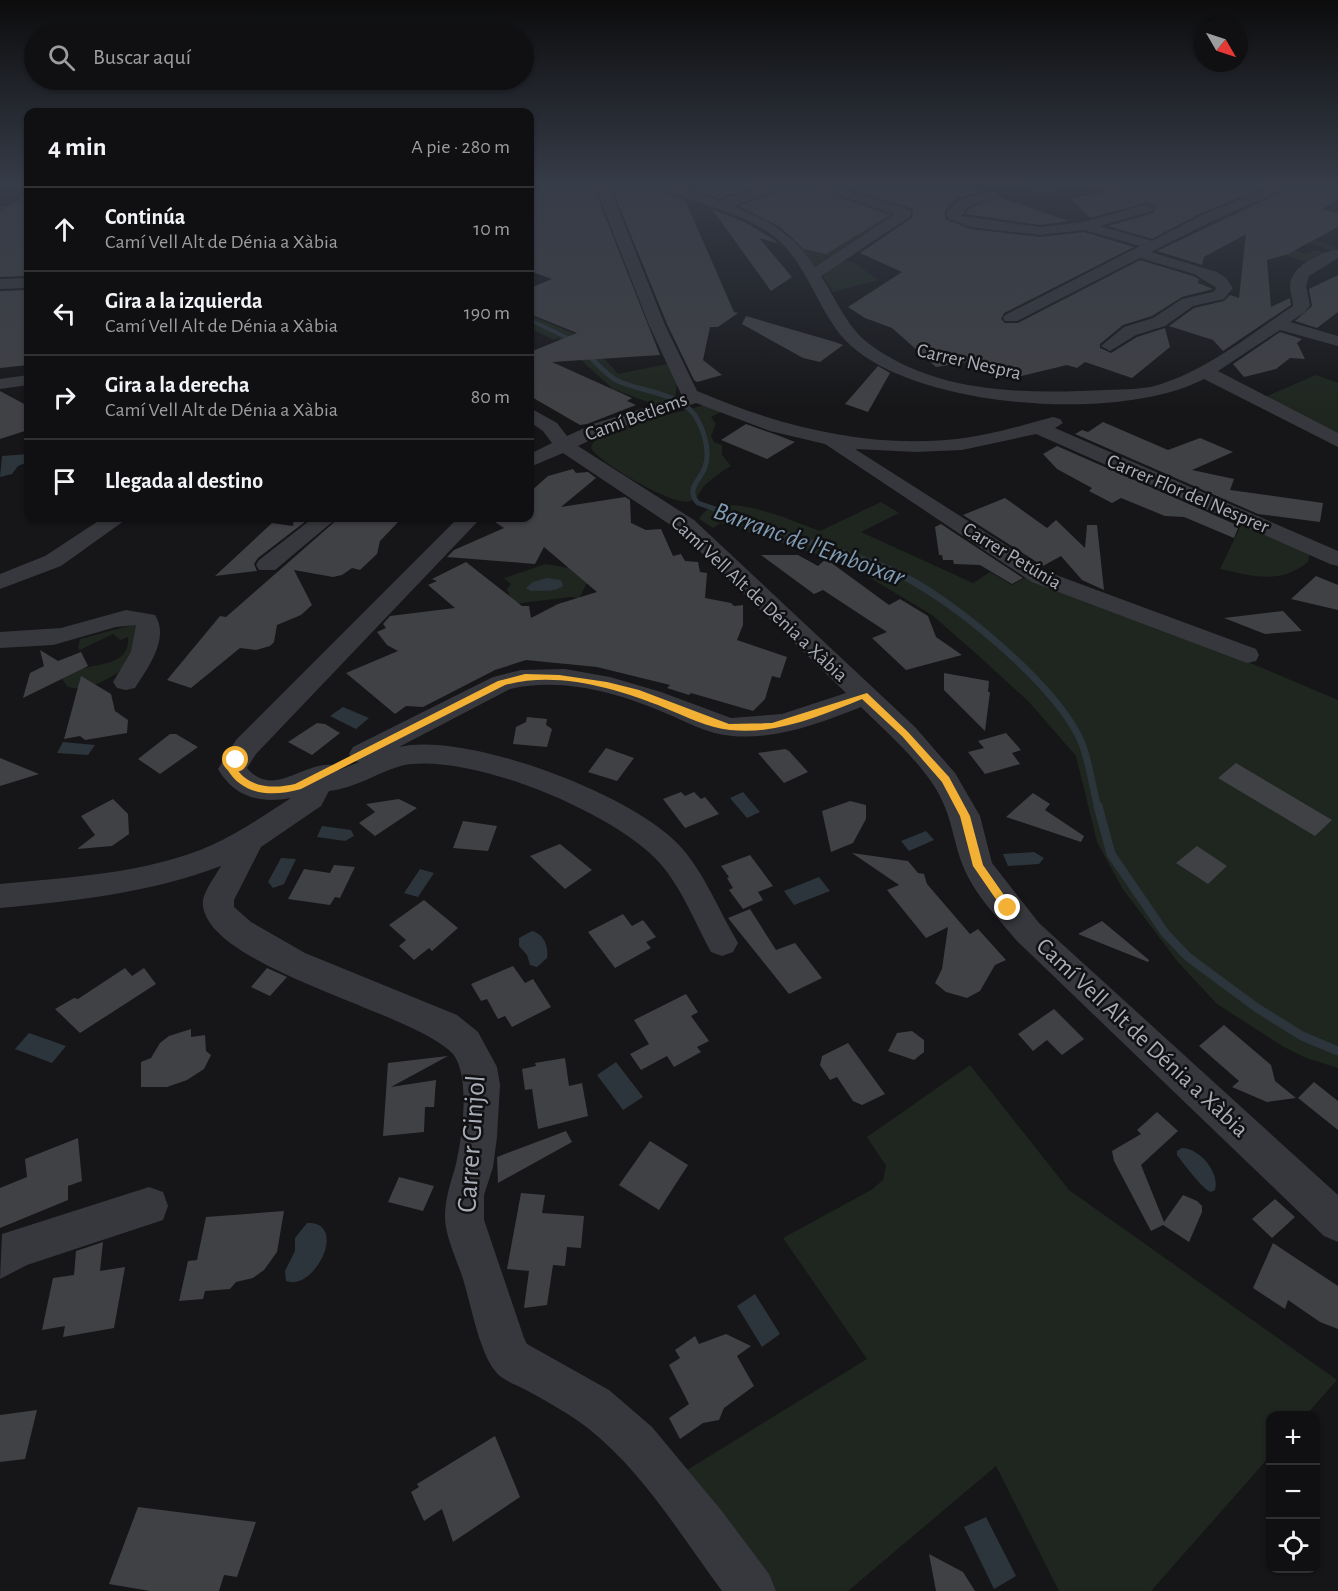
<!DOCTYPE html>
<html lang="es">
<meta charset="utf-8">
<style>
:root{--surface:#101012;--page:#19191b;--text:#f1f3f6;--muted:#9c9d9f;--line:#303032}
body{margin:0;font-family:"Alegreya Sans",sans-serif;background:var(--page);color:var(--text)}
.controls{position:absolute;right:18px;bottom:18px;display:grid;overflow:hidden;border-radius:12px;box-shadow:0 2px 4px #0004}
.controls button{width:54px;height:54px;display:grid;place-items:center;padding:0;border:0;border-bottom:2px solid var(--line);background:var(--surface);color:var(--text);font:30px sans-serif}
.compass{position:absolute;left:1194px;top:18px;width:54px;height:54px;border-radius:50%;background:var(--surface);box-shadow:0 2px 4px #0004;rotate:129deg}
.stop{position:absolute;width:18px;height:18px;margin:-14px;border:4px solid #f2b134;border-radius:50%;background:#fff}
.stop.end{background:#f2b134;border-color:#fff;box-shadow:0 2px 6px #0008}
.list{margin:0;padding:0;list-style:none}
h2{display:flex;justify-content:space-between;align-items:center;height:78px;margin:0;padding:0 24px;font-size:26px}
h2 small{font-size:20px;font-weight:400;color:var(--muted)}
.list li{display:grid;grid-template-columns:39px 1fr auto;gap:18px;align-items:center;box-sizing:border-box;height:84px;padding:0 24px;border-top:2px solid var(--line)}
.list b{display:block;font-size:22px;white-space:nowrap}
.list p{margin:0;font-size:20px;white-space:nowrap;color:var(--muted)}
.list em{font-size:20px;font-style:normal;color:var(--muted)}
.icon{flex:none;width:33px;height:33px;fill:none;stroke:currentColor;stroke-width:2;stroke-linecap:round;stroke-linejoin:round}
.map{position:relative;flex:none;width:1338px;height:1591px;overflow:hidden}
.search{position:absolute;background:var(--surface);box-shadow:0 2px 4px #0004;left:24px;top:24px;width:510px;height:66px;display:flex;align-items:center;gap:15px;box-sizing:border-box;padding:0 21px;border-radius:33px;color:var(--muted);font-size:22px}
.panel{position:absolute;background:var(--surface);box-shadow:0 2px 4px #0004;left:24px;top:108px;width:510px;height:414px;border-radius:12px}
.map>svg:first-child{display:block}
.green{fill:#1e261f}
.water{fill:#2c353c}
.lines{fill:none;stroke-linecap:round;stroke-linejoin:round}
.stream-far3{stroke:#2c353c;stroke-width:4}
.stream-far2{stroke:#2c353c;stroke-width:5}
.stream-far1{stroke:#2c353c;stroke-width:7}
.stream{stroke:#2c353c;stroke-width:9}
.building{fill:#404145}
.minor{fill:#37383d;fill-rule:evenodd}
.route{fill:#f2b134}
.labels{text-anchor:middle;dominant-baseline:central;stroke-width:5;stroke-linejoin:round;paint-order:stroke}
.far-street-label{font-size:20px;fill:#a8adb8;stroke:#111113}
.street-label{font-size:24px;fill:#a8adb8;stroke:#111113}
.water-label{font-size:26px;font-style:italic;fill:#7f9bb3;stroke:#111113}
.near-street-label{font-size:28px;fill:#a8adb8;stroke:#111113}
</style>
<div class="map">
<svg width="1338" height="1591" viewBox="0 0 1338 1591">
<rect width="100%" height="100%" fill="#161618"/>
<path class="green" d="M846 197 851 199 843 202 851 205 860 201 899 212 813 268 791 239 806 242 823 210Z
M1287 231 1338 247 1332 251 1294 237 1278 246 1307 254 1315 250 1327 253 1309 263 1259 246Z
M845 260 856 264 878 280 833 292 822 275Z
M530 315 599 344 602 356 618 374 667 364 677 383 675 400 656 405 613 389 571 351 574 349 558 338 554 340 530 328Z
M1316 375 1338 383V434L1265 397Z
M704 405 721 412 711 417 716 424 711 436 714 442 722 445V455L731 466C722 471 716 476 706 484 700 489 700 497 691 501 675 508 600 463 591 448L594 440 607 431Z
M881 502 899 513 861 532 973 583 990 572 1012 585 1027 577 1248 662 1338 700V1068L1306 1058 1284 1047 1217 1004 1177 961 1122 888 1097 842 1076 756 1029 702 981 658 932 615 847 564 721 523 713 528 699 519C715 485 795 522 820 531Z
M1243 521 1310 552 1308 562C1280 585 1252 576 1220 569Z
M546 564 592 572 580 597 593 601 571 597 513 604 507 589 511 584 504 578Z
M136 624 138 626C137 635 138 647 135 654 128 672 83 696 67 686L62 679C81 659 131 673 128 637L120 640 113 634 80 650 78 648 80 639Z
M970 1065 1069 1190 1337 1380 1306 1415 1270 1416V1456L1151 1591H1059L996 1466 848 1591H771L684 1472 867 1359 783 1238 871 1190 883 1180 886 1166 867 1137Z"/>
<path class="water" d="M28 454V462L18 466 12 474 0 477 2 456Z
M547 578 561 580 563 586C553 593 542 590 531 591L526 588 533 582Z
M343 707 369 718 356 729 330 716Z
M63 742 95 745 88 755 57 753Z
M743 792 760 812 747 818 730 798Z
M322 826 351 830 354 836 345 841 317 837Z
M926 831 934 840 909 851 901 841Z
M1034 852 1044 858 1039 864 1008 866 1003 854Z
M281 858 296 859 284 884 273 888 268 882Z
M420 869 434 873 418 897 404 893Z
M819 877 830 891 794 905 784 891Z
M532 931C544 934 549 947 547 958L537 967 530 965 527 955 519 946V938Z
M29 1033 66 1046 52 1063 15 1049Z
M616 1062 643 1097 623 1110 597 1075Z
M1182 1148C1200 1148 1220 1173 1215 1190L1211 1192C1202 1189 1184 1164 1177 1155V1151Z
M307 1223C349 1221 315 1292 286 1281L285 1271 295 1251V1238Z
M755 1294 780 1334 762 1347 737 1306Z
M986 1517 1016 1576 994 1589 964 1527Z"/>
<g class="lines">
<path class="stream-far3" d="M0 208 28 210
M530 320 574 341"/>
<path class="stream-far2" d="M587 354C597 363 606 375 618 381 642 392 676 392 694 414 703 427 711 451 705 467 700 481 685 489 698 503L817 545"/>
<path class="stream-far1" d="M813 543C840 553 869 560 895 572 951 598 1047 678 1077 733 1088 752 1092 786 1098 808"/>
<path class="stream" d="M1098 806 1111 854 1165 933 1188 957 1257 1008 1302 1036 1338 1051"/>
</g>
<path class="building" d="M530 186H593L660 355 552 362 632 398 627 401 636 405 587 424 580 425 530 396V352L577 333 530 314V288L552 279 530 271Z
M611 186H657L665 193 685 200 734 312 738 313 718 327H710L703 360 722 375 697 382 694 380 667 324Z
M695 186H761L724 196 721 199 698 191Z
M793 186H809L890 215 826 254 804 249 780 227 739 206Z
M839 186H955L973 189 981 191 957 198 945 210V219L970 229 1040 237 1084 232 1134 247 1004 313 1001 319 1005 323H1018L1140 260 1193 276 1199 279 1198 283 1213 289 1182 297 1152 316 1123 325 1100 344V348L1111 353 1137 337 1165 328 1170 347 1132 378 1085 362 1077 368 1067 365 1013 378 1008 374 998 376 970 357 967 362 936 367 892 328 865 318 848 307 902 272 860 253 912 218 913 209Z
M1098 186H1268L1201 213 1152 239 1108 226 1153 213 1156 207 1148 202 1090 218 1070 197 1110 193Z
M1294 186H1338V199L1322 209 1338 213V227L1288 254 1267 260 1271 307 1290 298 1291 305 1223 351 1213 340 1169 326 1194 308 1224 301 1230 295 1239 298 1246 234 1204 257 1202 265 1157 251Z
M28 195V276L0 277V211Z
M998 197 1069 221 1040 225 965 214 970 208Z
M712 209 746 223 776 241 777 243 759 238 792 277 771 291Z
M1338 275V312L1317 328 1295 321 1312 306 1309 289Z
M28 290V365L0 368V291Z
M746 316 835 342 843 345 820 362 803 358 742 324Z
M1280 332 1302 339 1297 343 1305 359 1290 358 1276 369 1244 377 1233 364Z
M878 366 890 373 868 412 845 404Z
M0 391 28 406V430L0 439Z
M1103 422 1168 450 1200 438 1233 452 1192 470 1234 479 1230 490 1323 503 1320 522 1258 514 1075 434 1082 430 1088 432Z
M746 424 777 435 795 442 767 459 721 440Z
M1057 446 1239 526 1234 538 1184 517 1165 516 1121 498 1112 503 1089 491 1092 488 1057 469 1043 454Z
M573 469 576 473 588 472 596 478 561 507 625 497 630 500 631 523 646 530 661 529 673 556 681 554 685 561 698 562 700 572 707 573 705 598 731 603 734 606 743 605V625L737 640 787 657 780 678 772 676 765 699 753 711 691 693 689 695 667 688 670 685 597 667 526 660 495 670 423 707 406 706 395 714 346 673 398 651 387 645 377 632 386 628 383 624 390 616 455 608 428 585 437 581 432 579 466 562 522 606H529L531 618 558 604 597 592 544 547 535 564 447 557 454 550 504 528 495 522 500 518H530V492L548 476Z
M1005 498 1047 528 1056 520 1085 548 1087 525H1097L1104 590 1082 580 1061 556 1043 566 963 515Z
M294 518H310L258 558 254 564 257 571 215 576 272 523 293 526Z
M339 518H402L380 541 377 554 360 570 352 568 342 575 333 577 294 570 312 605 301 615 277 625 274 642 270 646 256 650 240 648 191 688 167 680 220 616 226 617Z
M941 524 1023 578 1012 584 980 565 954 564 953 560H943L942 555H939L935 527Z
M761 555H798L818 566 826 559 889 605 900 599 928 616 936 637 962 655 906 670 872 638 887 632 823 590 814 594Z
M1316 576 1338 585V610L1291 599Z
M1283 611 1302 631 1265 634 1224 618Z
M40 650 58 661 81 652 88 666 23 698 30 673 44 666Z
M944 673 989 681 988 692H990L985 731 944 690Z
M81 676 111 694 115 711 128 720 127 733 85 740 80 736 64 739Z
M527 717 547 719 546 725 552 729 547 747 513 744 516 727 526 722Z
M317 723 325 724 340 733 312 755 288 742Z
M1006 733 1021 750 1012 753 1020 764 985 774 968 752 984 748 978 741Z
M170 734H176L198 747 160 774 138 759Z
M606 748 634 758 617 781 588 772Z
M785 749 789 751 808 772 784 783 758 753Z
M0 758 39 774 0 786Z
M1236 763 1332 820 1315 836 1218 778Z
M681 792 685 796 694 792 701 799 705 797 719 814 685 828 663 799Z
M1033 793 1050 804 1045 810 1084 836 1081 842 1006 817Z
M113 799 128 814 129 834 112 846 77 849 95 835 81 816Z
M399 799 417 808 375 836 359 823 375 812 366 804Z
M850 801 866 805V819L853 843 831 852 822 811Z
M463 821 497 826 488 851 453 848Z
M560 844 592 870 565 889 530 856Z
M1197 846 1227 866 1208 884 1176 863Z
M852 853 908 861 918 873 924 874 927 884 970 934 978 929 1006 960 995 965 980 991 967 998 946 992 935 983 942 969 948 927 926 938 887 890 899 885Z
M750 855 773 886 758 892 763 900 743 909 729 890 733 888 727 878 729 877 721 866Z
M334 865 355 867 340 898 335 897 330 905 288 899 304 869 330 873Z
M424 900 458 928 432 951 429 948 414 960 399 946 406 940 389 925Z
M750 909 776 950 795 943 822 978 789 994 728 918Z
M623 914 632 926 643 920 656 937 646 942 651 948 615 968 588 932Z
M1102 921 1149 960 1148 962 1078 934Z
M513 966 525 983 533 979 551 1007 512 1027 505 1016 498 1019 487 999 481 1001 471 984Z
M125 968 132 976 144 968 156 984 80 1033 55 1009 74 998 78 999Z
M267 968 287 977 270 996 251 987Z
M686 994 698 1012 691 1016 709 1041 697 1047 701 1052 674 1067 667 1056 641 1070 630 1054 649 1044 634 1020Z
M1054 1009 1084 1039 1062 1055 1047 1040 1033 1051 1018 1034Z
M1224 1025 1271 1065 1275 1081 1296 1098 1267 1102 1232 1087 1239 1081 1199 1046Z
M191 1029V1037L205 1035 206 1051 211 1055 204 1069 187 1080 167 1087H141V1062L151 1058 160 1043 169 1036Z
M912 1031 924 1040V1052L914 1060 888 1051 897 1033Z
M848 1043 885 1094 862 1105 853 1101 837 1077 830 1080 820 1065 822 1056Z
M448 1056 391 1087 436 1080 434 1107H425L424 1132 383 1136 388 1063Z
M565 1058 569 1086 582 1083 588 1116 538 1129 532 1089 525 1090 522 1069 536 1066 535 1063Z
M1314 1082 1338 1101V1130L1298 1098Z
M1157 1112 1178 1131 1141 1165 1164 1222 1183 1195 1197 1201 1202 1206V1212L1189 1242 1163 1225 1151 1231 1114 1161 1112 1151 1141 1134 1137 1130Z
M566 1131 572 1142 498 1183 497 1157Z
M78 1138 82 1181 68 1186V1200L0 1228V1188L27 1177 25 1159Z
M650 1141 688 1165 659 1210 619 1185Z
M399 1177 434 1186 423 1211 388 1202Z
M521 1193 545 1195 542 1213 584 1216 581 1248 567 1247 565 1266 553 1265 547 1305 524 1308 529 1271 507 1269Z
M1275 1199 1295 1217 1272 1238 1252 1219Z
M284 1211 277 1252 264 1270 253 1278 236 1282 230 1289 205 1291 203 1299 179 1301 188 1261 197 1260 206 1217Z
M103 1242 100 1271 125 1267 114 1328 63 1337 65 1326 42 1330 53 1278 74 1275 76 1251Z
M1273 1243 1338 1286V1329L1320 1322 1288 1300 1285 1309 1253 1288Z
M726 1334 751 1346 737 1356 754 1386 724 1408 719 1420 703 1423 680 1439 669 1418 689 1404 669 1365 680 1358 675 1350 695 1336 699 1344Z
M37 1410 25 1459 0 1462V1415Z
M495 1436 520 1497 453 1542 442 1509 424 1521 411 1492 419 1487 417 1484Z
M138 1507 256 1522 237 1577 224 1575 219 1591H150L109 1584Z
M929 1554 963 1572 975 1591H936Z"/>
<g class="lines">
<path class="minor" d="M18 186H28V192Z
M595 186H609L665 325 697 391C781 427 872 450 964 438 995 434 1023 425 1053 417L1060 419 1063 423 1055 428 1338 551V566L1330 564 1036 434 962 450 916 452 855 449 1048 572 1256 649 1259 655 1256 661 1247 663 1032 582 825 444 770 431 696 403 607 432 578 446 694 520 915 727 955 773 980 816 992 863 1039 923 1338 1195V1242L1324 1236 1017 941C998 918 974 894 963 866 952 838 953 818 936 789 917 758 886 732 861 707 820 723 777 740 732 736 707 734 685 721 663 712 616 692 561 677 510 689L399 747C466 731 631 794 678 844 702 869 716 904 733 934L738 943 733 952 722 956 711 952C694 921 680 883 655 858 608 811 478 757 412 764 386 766 360 788 329 791L321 806 261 847 234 900V907L251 922 305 953 457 1015 478 1032 497 1067 500 1085 497 1137 493 1167 484 1195V1220L524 1338 527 1344 609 1390 652 1427 721 1510 769 1574 776 1591H722C681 1536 644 1473 589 1429 570 1414 548 1402 526 1390 517 1385 502 1380 496 1372 479 1352 471 1304 463 1279 457 1260 445 1236 445 1217 445 1199 450 1185 455 1168 462 1141 472 1072 451 1052 409 1011 211 968 203 906 201 894 215 877 221 866 150 893 75 901 0 908V884C70 877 146 874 212 845 240 832 265 815 291 798 260 804 234 797 218 769L236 740 458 518H481L256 754 247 768C274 801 307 757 337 766L339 770 359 762 353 761 349 754 353 747 493 677 521 670 565 669 610 677 661 692 731 718 782 714 846 693 678 530 563 453 530 467V454L552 443 543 431 530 422V408L557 423 567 436 593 424 682 396 649 325Z
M659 186H678L722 202 725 198 770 186H791L733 206C771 221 791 233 815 267L895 214 811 186H831L911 210V216L821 276C836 299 847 327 868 343 935 394 1025 394 1106 390 1125 389 1146 390 1164 383 1212 367 1252 333 1293 306 1293 299 1290 293 1290 286 1291 265 1321 253 1338 249V258L1309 276 1306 286 1310 305 1305 312 1290 322 1338 336V346L1280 330 1218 371 1338 433V447L1204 379C1122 422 929 409 856 350 820 322 812 269 777 239 754 219 720 210 692 200 681 196 666 194 659 186Z
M1018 186H1067L1044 194Z
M1274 186H1292L1212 221 1151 252 1217 272 1226 278 1233 288 1224 299 1193 306 1165 326 1136 335 1110 351 1101 346 1124 327 1153 318 1182 299 1213 292 1217 288 1194 274 1140 258 1017 321H1005L1003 318 1005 315 1140 246 1084 230 1040 235 970 227 947 218V212L959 200 991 191 996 192V198L969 206 961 216 1040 227 1084 222 1147 204 1154 208 1152 211 1100 226 1152 241 1202 215Z
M28 278V288L0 289V279Z
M28 375V385L0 389V379Z
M103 518H128L61 566 0 589V574L45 556Z
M313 518H337L275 570H259L256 565 259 560Z
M126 610 155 615C170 638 148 668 135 688L126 690 117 688 113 682 131 652 136 625 116 627 53 645 0 648V632L61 628Z
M149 1187 163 1192 168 1206 163 1220 27 1265 0 1279 2 1234Z"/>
</g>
<linearGradient id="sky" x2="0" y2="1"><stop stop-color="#0c0c0d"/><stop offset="0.45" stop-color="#363c48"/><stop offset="1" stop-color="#363c48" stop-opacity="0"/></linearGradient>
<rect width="1338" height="409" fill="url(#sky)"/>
<path class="route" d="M525 674 559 675 607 682 639 690 729 724 772 723 867 693 908 732 949 777 970 816 983 865 1013 908 1008 912 1004 911 973 866 960 816 942 782 902 736 862 699C820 716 776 735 730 730 708 728 685 716 665 708 616 688 557 671 505 685L301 789C273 797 243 796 227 769L233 758 236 757 241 760 237 769C249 788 275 789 295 784L498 681Z"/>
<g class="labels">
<g class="far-street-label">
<text transform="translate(969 362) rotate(13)">Carrer Nespra</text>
<text transform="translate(636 417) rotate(-20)">Camí Betlems</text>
<text transform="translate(1188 494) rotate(23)">Carrer Flor del Nesprer</text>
<text transform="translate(1012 556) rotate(31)">Carrer Petúnia</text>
<text transform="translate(759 599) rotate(43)">Camí Vell Alt de Dénia a Xàbia</text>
</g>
<g class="street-label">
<text transform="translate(1142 1038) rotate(43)">Camí Vell Alt de Dénia a Xàbia</text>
</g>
<g class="water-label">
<text transform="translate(809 544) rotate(20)">Barranc de l'Emboixar</text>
</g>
<g class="near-street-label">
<text transform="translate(472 1144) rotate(-86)">Carrer Ginjol</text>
</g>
</g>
</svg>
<div class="controls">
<button>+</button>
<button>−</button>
<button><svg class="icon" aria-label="locate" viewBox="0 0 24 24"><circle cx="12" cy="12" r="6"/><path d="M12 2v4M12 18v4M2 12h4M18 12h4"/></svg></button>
</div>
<svg class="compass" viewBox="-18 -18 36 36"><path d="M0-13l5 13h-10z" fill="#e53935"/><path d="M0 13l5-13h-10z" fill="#9c9d9f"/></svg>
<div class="stop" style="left:236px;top:760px"></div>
<div class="stop end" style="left:1008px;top:908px"></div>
<div class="search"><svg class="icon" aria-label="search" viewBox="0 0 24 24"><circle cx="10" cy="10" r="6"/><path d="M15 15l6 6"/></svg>Buscar aquí</div>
<section class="panel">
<h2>4 min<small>A pie · 280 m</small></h2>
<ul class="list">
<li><svg class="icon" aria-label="ahead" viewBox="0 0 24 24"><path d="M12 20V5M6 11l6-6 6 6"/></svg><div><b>Continúa</b><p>Camí Vell Alt de Dénia a Xàbia</p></div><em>10 m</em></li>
<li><svg class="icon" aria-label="left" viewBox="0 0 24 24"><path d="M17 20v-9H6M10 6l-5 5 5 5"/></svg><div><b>Gira a la izquierda</b><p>Camí Vell Alt de Dénia a Xàbia</p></div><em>190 m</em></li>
<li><svg class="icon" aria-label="right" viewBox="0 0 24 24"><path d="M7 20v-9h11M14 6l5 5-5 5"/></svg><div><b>Gira a la derecha</b><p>Camí Vell Alt de Dénia a Xàbia</p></div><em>80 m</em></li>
<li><svg class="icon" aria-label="arrive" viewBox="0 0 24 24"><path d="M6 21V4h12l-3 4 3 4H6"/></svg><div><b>Llegada al destino</b></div></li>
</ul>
</section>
</div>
